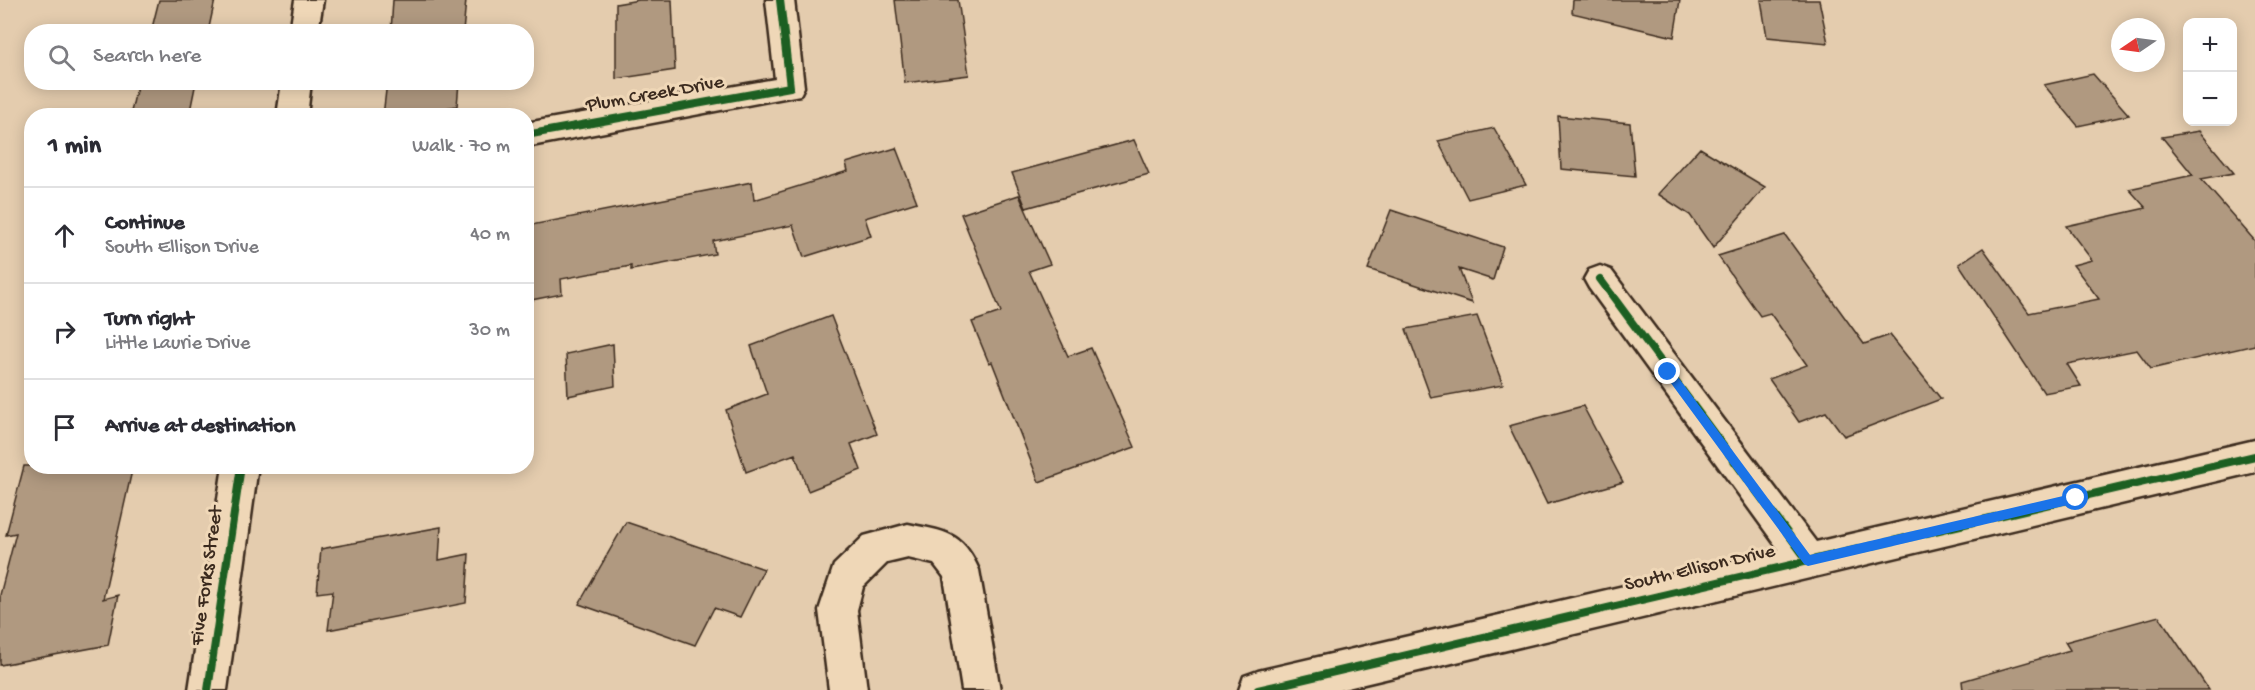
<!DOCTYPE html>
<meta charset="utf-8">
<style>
:root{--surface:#fff;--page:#f2f2f3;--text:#2b2b33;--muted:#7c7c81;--line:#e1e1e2}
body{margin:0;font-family:"Gochi Hand",sans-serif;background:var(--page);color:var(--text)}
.controls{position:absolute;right:18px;top:18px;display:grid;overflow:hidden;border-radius:12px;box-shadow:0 3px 15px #0003}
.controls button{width:54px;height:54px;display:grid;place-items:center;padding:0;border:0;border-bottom:2px solid var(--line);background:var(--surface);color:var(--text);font:30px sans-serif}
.compass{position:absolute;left:2111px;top:18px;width:54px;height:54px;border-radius:50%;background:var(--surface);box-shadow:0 3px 15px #0003;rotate:257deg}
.stop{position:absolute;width:18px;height:18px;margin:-14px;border:4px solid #1a73e8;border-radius:50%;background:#fff}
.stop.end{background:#1a73e8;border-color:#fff;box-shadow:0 2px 6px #0008}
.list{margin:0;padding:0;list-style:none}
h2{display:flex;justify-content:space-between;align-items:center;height:78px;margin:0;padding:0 24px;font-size:26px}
h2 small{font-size:20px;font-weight:400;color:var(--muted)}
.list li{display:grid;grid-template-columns:39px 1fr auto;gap:18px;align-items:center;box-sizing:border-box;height:96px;padding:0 24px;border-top:2px solid var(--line)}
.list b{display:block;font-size:22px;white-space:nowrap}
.list p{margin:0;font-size:20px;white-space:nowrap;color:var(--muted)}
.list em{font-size:20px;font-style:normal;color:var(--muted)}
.icon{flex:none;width:33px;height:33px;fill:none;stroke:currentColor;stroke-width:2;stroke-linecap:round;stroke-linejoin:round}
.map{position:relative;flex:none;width:2255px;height:690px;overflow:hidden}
.search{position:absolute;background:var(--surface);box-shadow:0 3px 15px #0003;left:24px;top:24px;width:510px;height:66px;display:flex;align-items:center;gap:15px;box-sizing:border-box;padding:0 21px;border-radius:24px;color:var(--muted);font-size:22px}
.panel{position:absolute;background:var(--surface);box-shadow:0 3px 15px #0003;left:24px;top:108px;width:510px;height:366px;border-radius:24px}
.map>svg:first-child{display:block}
.building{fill:#b09980;stroke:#3b2a1e;stroke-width:1.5}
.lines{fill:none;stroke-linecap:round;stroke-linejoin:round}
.minor-casing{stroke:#3b2a1e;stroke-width:5}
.minor{fill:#efd7b7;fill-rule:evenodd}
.cycleway-casing{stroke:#efd7b7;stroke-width:11}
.cycleway{stroke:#1b5e20;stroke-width:8}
.route{fill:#1a73e8}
.labels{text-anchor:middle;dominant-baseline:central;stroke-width:6;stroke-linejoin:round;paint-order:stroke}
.street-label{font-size:20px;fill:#3b2a1e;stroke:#efd7b7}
</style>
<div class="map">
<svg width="2255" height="690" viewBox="0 0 2255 690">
<rect width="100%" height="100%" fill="#e4ccae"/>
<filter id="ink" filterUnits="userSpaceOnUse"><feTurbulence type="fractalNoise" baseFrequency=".0167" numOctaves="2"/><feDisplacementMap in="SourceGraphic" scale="12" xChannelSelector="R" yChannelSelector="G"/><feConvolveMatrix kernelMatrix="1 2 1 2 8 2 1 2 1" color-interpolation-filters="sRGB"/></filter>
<g filter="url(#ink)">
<path class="building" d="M159 0H215L208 32H151Z
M393 0H466L463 32H391Z
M639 0H672L675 70 616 79V4Z
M895 0H958L969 75 905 83Z
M1573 0H1680L1674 37 1572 13Z
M1761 0H1819L1828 43 1767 37Z
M2093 74 2129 115 2078 126 2044 85Z
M138 82H196L189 116H130Z
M387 82H459L457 106 398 116H383Z
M1558 116 1630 123 1635 176 1561 169Z
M1494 128 1526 185 1468 199 1438 141Z
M2199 131 2234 173 2201 179 2255 241V345L2151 369 2137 350 2067 364 2081 386 2044 393 1959 264 1983 248 2029 313 2099 299 2073 265 2092 260 2066 226 2146 208 2129 189 2193 175 2162 137Z
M1134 140 1149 174 1026 208 1012 173Z
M896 148 917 202 865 218 871 236 804 257 793 225 713 241 715 254 631 270V266L561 279 562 294 526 301V226L752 182 754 200 848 171 846 163Z
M1700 148 1765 187 1713 248 1690 215 1658 194Z
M1019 195 1050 264 1029 271 1068 356 1091 348 1135 447 1039 482 992 362 989 363 972 322 1001 312 961 214Z
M1391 210 1503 247 1493 280 1459 269 1472 303 1368 269Z
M1785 235 1864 344 1890 335 1941 399 1844 436 1826 412 1799 422 1769 379 1807 365 1770 313 1760 316 1718 256Z
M831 316 877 434 851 444 861 470 808 491 795 454 746 472 726 410 767 394 751 346Z
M1477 316 1503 385 1431 398 1406 329Z
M613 344 615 386 568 396 566 354Z
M1583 406 1623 482 1547 504 1509 426Z
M24 466H133L103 599 118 595 108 645 0 665V595L16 533 6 535Z
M626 522 764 569 740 617 714 608 695 645 579 604Z
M441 527 439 560 469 554 466 603 328 630 333 591 317 593 321 549Z
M2159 616 2209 690H1963L1962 681 2070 650 2065 642Z"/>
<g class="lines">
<g class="minor-casing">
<path id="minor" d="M295 0H323L318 32H290Z
M766 0H794L804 87 800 95 526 147V123L775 79Z
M282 82H311L307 116H277Z
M1600 266 1611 270 1816 542 2255 440V472L1339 690H1239L1244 676 1258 671 1779 550 1589 288 1584 279 1589 270Z
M223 466H258L227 690H189Z
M908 524C946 532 962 531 979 570L1000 690H962L944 577 934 564 908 558 887 563 863 587 857 610 867 690H829L819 610 834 565 864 536Z"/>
</g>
<use href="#minor" class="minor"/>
<g class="cycleway-casing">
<path id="cycleway" d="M526 135 790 87 780 0
M1600 279 1808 561
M208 690 241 466
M1258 690 2255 456"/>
</g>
<use href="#cycleway" class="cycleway"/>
</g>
</g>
<path class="route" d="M1668 367 1672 369 1810 555 2076 493 2082 498 2076 503 1808 566 1804 564 1665 375 1664 372Z"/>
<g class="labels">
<g class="street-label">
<text transform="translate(655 95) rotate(-10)">Plum Creek Drive</text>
<text transform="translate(1700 569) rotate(-13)">South Ellison Drive</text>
<text transform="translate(208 576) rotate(-82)">Five Forks Street</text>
</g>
</g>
</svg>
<div class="controls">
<button>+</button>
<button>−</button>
</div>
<svg class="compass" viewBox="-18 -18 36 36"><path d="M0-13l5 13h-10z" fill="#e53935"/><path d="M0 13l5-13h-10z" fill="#7c7c81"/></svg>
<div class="stop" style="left:2076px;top:498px"></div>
<div class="stop end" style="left:1668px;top:372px"></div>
<div class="search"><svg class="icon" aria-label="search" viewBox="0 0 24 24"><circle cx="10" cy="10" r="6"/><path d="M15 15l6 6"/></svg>Search here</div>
<section class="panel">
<h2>1 min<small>Walk · 70 m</small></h2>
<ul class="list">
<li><svg class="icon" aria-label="ahead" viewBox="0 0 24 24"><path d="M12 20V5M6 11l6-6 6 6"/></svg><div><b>Continue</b><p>South Ellison Drive</p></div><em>40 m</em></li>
<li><svg class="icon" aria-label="right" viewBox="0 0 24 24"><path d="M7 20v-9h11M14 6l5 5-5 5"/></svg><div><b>Turn right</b><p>Little Laurie Drive</p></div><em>30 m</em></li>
<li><svg class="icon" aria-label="arrive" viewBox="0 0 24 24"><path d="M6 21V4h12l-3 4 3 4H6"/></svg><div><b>Arrive at destination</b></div></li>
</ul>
</section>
</div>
